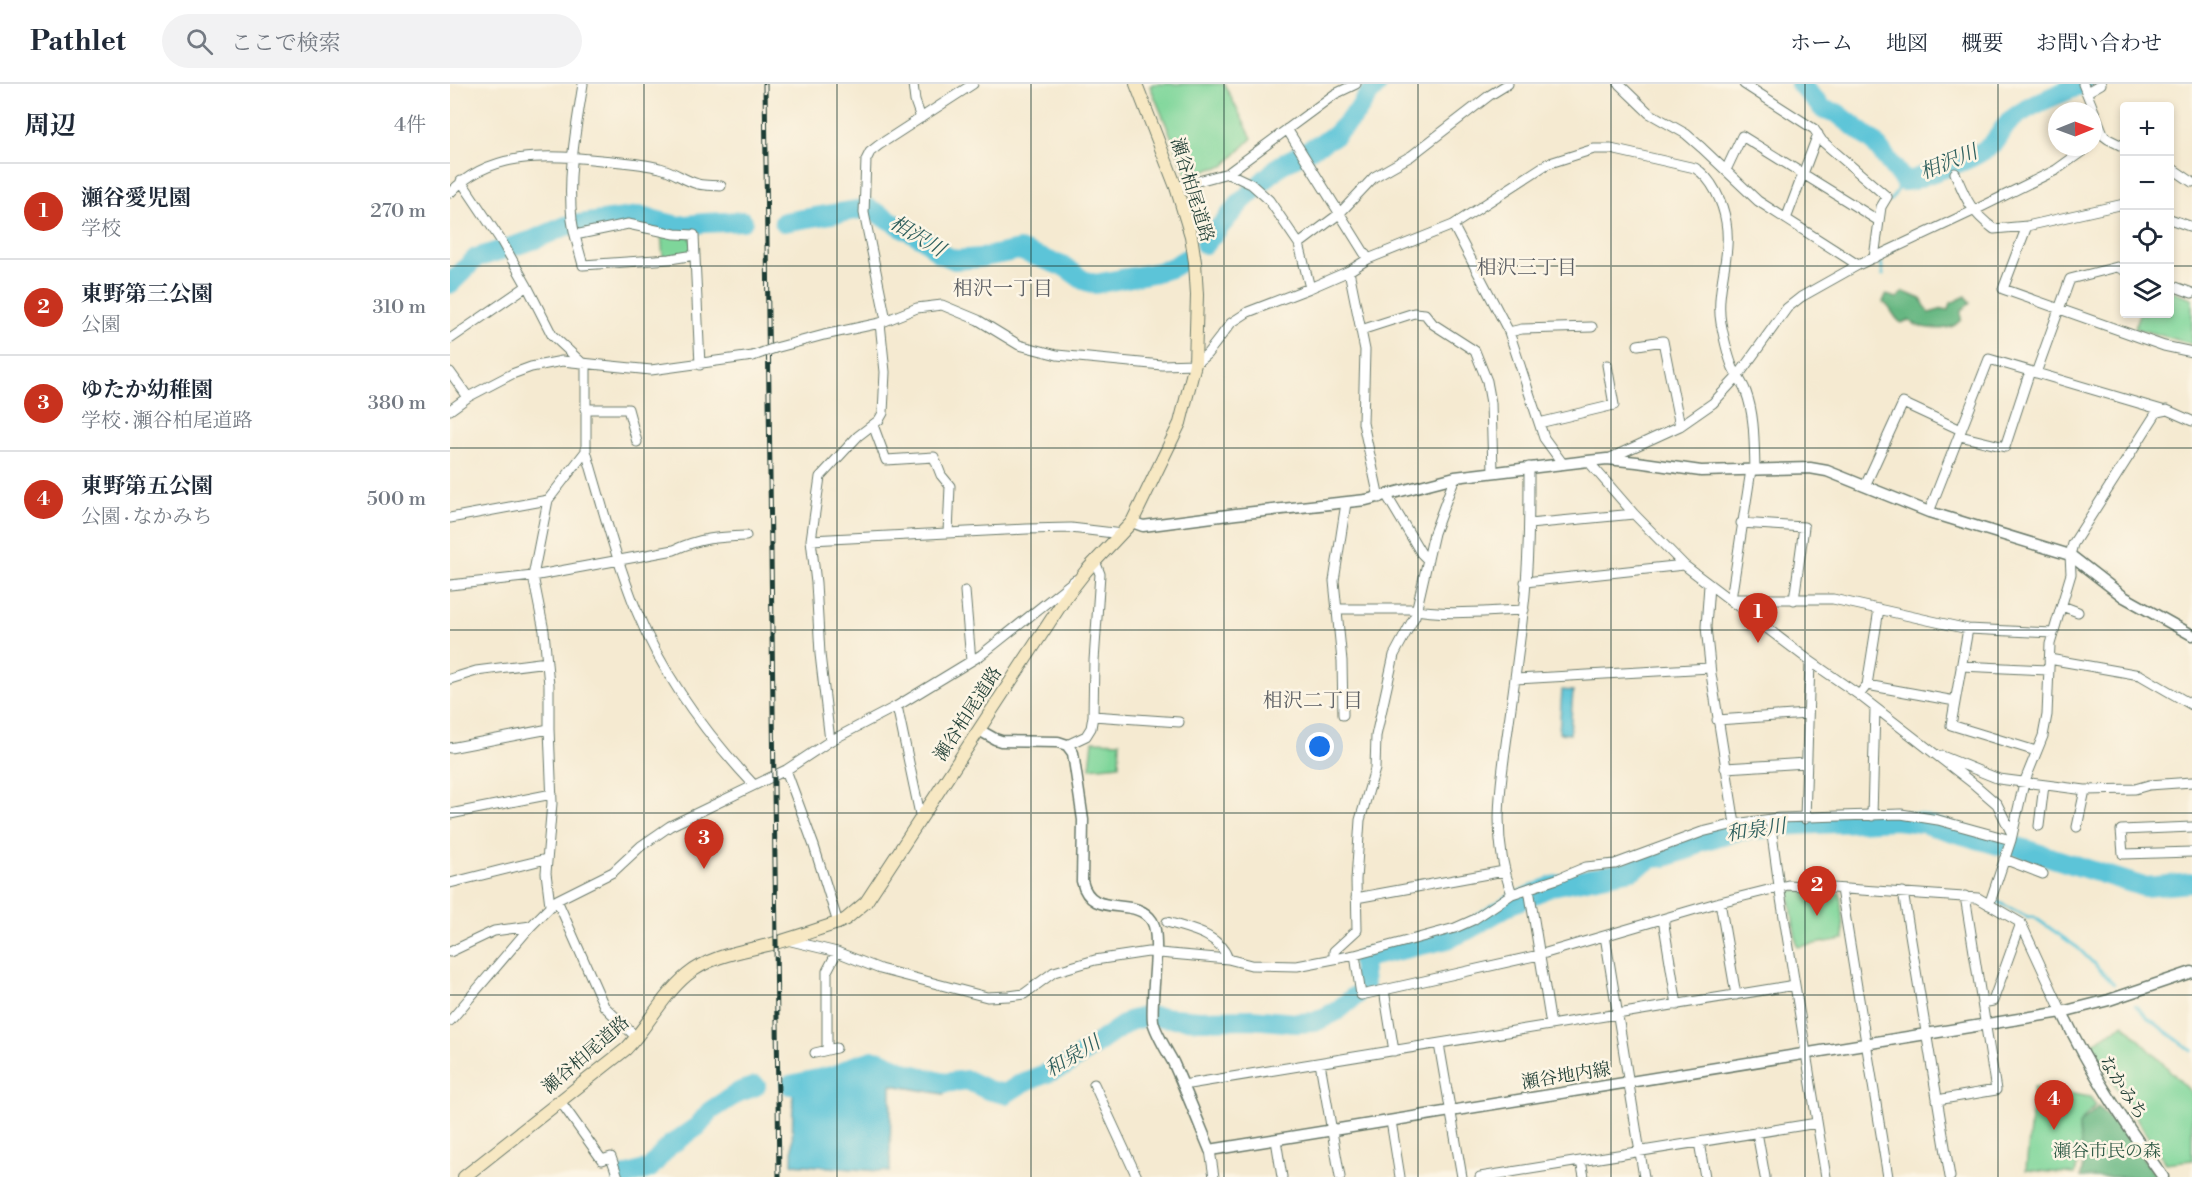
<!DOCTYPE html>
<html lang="ja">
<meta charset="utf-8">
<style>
:root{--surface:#fff;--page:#f2f2f3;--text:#1f2937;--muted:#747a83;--line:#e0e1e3;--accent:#c8321e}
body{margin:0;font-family:"Libre Bodoni","Noto Serif JP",serif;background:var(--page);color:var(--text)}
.controls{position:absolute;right:18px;top:18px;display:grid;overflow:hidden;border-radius:6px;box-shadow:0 3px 9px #0003}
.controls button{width:54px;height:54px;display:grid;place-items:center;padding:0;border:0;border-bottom:2px solid var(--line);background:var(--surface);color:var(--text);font:30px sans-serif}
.compass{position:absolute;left:1598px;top:18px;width:54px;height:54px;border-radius:50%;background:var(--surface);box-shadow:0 3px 9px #0003;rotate:89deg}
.you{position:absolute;left:870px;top:663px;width:21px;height:21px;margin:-15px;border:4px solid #fff;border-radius:50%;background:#1a73e8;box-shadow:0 0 0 9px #1a73e833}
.badge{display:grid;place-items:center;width:39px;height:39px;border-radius:50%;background:var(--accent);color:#fff;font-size:20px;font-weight:700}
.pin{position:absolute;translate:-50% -50px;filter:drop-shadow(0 2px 3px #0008)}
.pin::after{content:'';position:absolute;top:32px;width:21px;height:18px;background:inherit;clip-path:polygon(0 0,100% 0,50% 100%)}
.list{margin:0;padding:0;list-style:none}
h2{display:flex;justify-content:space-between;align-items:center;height:78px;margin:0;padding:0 24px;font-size:26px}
h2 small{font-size:20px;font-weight:400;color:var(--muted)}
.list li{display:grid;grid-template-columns:39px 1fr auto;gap:18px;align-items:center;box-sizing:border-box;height:96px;padding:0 24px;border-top:2px solid var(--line)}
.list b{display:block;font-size:22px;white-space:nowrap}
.list p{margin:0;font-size:20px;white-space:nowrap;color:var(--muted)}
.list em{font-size:20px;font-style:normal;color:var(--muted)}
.icon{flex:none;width:33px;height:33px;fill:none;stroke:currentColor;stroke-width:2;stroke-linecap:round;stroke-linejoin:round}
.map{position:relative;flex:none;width:1742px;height:1093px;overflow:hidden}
header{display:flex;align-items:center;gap:36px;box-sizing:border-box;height:84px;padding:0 30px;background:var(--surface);border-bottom:2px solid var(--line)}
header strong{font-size:28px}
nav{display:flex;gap:33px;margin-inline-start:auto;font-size:21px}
.search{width:420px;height:54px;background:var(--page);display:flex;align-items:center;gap:15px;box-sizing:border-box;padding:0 21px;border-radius:33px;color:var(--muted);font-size:22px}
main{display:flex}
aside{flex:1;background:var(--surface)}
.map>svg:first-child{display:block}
.green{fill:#7ed69a;stroke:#4e8a67;stroke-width:1.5}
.forest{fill:#66b782;stroke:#427a5b;stroke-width:1.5}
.water{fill:#5bc4d8;stroke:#3d8086;stroke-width:1.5}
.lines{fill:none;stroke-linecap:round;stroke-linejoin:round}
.stream{stroke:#5bc4d8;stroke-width:3}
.river{stroke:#5bc4d8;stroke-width:20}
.minor-casing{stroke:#6a7a6b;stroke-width:11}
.tertiary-casing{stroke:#6a7a6b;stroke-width:13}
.secondary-casing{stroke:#6a7a6b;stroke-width:14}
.minor{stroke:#fff;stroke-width:9}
.tertiary{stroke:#fff;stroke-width:10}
.secondary{stroke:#f7e8c3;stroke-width:12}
.rail-casing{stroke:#1f3d34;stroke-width:5}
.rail{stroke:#fcf5e5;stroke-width:3;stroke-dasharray:9;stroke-linecap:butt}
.minor-bridge-casing{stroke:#6a7a6b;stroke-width:11;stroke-linecap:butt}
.minor-bridge{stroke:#fff;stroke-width:9}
.grid{fill:none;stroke:#1f3d34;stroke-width:1.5;stroke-opacity:0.55}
.labels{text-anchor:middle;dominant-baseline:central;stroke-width:5;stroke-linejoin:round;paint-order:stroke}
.street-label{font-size:18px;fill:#1f3d34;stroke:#fcf5e5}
.park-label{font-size:18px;fill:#325c48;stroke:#fcf5e5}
.water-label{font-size:20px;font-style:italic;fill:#2e5f5d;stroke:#fcf5e5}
.neighbourhood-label{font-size:20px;fill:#5a5d62;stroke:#fcf5e5}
</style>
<header>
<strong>Pathlet</strong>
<div class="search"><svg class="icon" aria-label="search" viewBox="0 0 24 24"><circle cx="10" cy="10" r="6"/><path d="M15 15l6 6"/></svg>ここで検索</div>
<nav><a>ホーム</a><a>地図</a><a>概要</a><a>お問い合わせ</a></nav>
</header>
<main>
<aside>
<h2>周辺<small>4件</small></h2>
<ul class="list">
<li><span class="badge">1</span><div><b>瀬谷愛児園</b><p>学校</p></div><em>270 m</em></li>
<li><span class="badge">2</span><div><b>東野第三公園</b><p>公園</p></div><em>310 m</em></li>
<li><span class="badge">3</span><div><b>ゆたか幼稚園</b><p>学校 · 瀬谷柏尾道路</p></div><em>380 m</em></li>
<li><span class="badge">4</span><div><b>東野第五公園</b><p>公園 · なかみち</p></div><em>500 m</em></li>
</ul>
</aside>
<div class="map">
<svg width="1742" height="1093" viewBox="0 0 1742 1093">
<rect width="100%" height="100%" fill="#fcf5e5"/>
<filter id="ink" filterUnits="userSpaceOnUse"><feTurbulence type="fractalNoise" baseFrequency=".0167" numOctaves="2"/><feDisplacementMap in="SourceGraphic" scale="12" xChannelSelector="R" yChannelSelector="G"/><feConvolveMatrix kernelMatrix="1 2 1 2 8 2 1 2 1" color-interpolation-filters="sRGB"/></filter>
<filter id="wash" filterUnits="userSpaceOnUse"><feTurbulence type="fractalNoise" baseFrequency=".008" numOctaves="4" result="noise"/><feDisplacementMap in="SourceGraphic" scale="24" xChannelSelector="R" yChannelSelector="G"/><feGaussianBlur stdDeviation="1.35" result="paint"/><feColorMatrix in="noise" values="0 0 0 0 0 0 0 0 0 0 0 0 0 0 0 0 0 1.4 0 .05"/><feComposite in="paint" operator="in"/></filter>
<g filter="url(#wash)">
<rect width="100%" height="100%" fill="#f5ead1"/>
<path class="green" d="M703 0H774L802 54 774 82 737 90 700 2Z
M211 149 241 153 243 169 213 173Z
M1720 206 1742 214V260L1684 244 1689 230H1720Z
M643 657 670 658 669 681 640 684Z
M1342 806 1390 809 1394 855 1347 863 1339 809Z
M1674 940 1742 1009V1076L1715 1079 1660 993 1642 960Z
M1584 1003 1640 1013 1646 1021C1635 1033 1622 1042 1633 1058L1625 1090 1576 1086Z"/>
<path class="forest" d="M1454 208 1471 215 1479 229 1493 225 1499 226 1501 219 1516 212 1520 219 1511 227V236C1508 238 1506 241 1503 242 1492 247 1467 245 1459 236L1451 239C1442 232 1443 225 1433 218L1436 211 1447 214Z
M1648 1023 1675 1049 1707 1093H1631L1633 1078 1629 1041Z"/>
<path class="water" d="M1112 606 1123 607 1120 650 1109 649Z
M430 978 457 989 494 999V1010L441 1001 440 1088 342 1080 343 1004 414 981Z"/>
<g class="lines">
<path class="stream" d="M1440 117 1454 97
M1430 172 1433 191
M1546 817 1578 833H1584L1628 864 1664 900
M1685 921 1698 934 1742 967"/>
<path class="river" d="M1350 0 1374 26 1387 29 1423 57 1454 97 1463 96C1485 86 1510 81 1531 68 1548 59 1548 49 1559 38 1579 19 1609 11 1633 0
M334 138 418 124 477 157 489 169 505 176 530 174 569 166 615 183 633 196 645 200 708 188 721 184 736 175
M755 160 791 118 829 82 884 52 907 28 918 11 928 0
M0 200 26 174 83 156 116 142 189 132 228 142 254 139 293 137
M914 903 912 877 914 874 998 855 1018 846 1061 820 1102 802 1182 786 1203 774 1215 773 1239 765 1248 758 1288 747 1314 745 1328 742 1446 736 1471 739 1551 762H1565L1694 803 1742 799
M340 1001 386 991 401 983 423 976 431 977 457 989 494 999 517 996 538 1006 555 1010 572 999 615 982 679 937 697 932 750 936 801 935 847 939 865 938 887 927 905 912
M173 1093 200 1084 219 1062 248 1042 260 1027 289 1008 306 1002"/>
</g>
</g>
<g filter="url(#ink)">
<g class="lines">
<g class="minor-casing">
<path id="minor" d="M133 0C126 45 117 90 122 136 124 151 129 166 133 181L220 175 245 171
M463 0 465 17 471 34
M1169 0 1199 29 1236 50 1252 64 1308 117 1408 181
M1633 0 1654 52 1658 55 1674 63
M1637 8 1651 0
M837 45 918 175
M1720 83 1742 98
M1276 86 1292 52 1429 137 1431 123 1437 113 1372 57 1364 45 1294 0
M778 89 801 100 819 116 849 160 860 204
M1505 89C1516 115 1520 127 1544 145L1577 142 1674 120
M11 97 52 158 77 202 102 251 131 278
M726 103 778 89 885 10 906 0
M0 109C39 67 98 70 151 76 170 78 191 79 210 84 223 87 235 97 248 100 255 102 263 101 271 102
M1336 135 1368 50
M1720 135 1742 143
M1003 141 1059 248 1094 354 1113 380
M1577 142 1553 205 1714 262 1742 268
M125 151 178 140 225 150 244 151 250 281
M849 160 889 130 924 93 961 72 1040 11 1058 0
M1424 174 1429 137
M899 187 915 266 913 339 929 414
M1720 201 1742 209
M436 236 414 129 416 76 420 68 429 61 523 0
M911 246 964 229 975 230 983 240 1025 267 1037 297 1041 319 1043 387
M1059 248 1072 245 1142 243
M0 255 77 202
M1188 261 1213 257 1230 342
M325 264 374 251 430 239 467 224 492 221 528 236 569 261 607 271 712 281 745 280 757 270 781 239 798 228 860 204 899 187 918 175 1003 141 1097 80 1144 65H1161L1245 84C1262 94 1273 119 1276 138 1282 172 1265 206 1271 239 1274 254 1277 270 1283 284 1287 292 1293 299 1296 308 1305 332 1304 360 1305 385
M0 288 18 313
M1586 289 1620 195 1667 183 1674 186
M135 325H178L187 358
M0 326 18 313 62 290 81 283 112 277 201 286 303 272
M1089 339 1164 321 1157 281
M423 341 436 376 484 373 491 391 500 402 498 449
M1510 352 1555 363 1580 287
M136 367C152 421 166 476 187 528 214 593 256 650 304 701
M1158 375 1230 342 1263 319 1288 292 1337 224 1351 213 1408 181 1523 127 1606 86 1638 63
M1138 377 1184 430 1234 481 1360 577 1409 611 1525 701 1547 720 1562 750
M1301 386 1281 515H1383L1518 545 1603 549
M1415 402 1453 319 1511 346
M937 412 971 469 978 476
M1479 428 1539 275 1712 326
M0 434 98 416
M1291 439 1354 443 1344 516
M1079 440 1184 430
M361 456 577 445 621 444 672 450
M1075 498 1234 481
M0 501 83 492 224 466C250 454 268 453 296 452
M1259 501 1256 543 1261 590 1285 740
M515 507 521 577
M1612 522 1628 528
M886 525H960C997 532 1037 527 1074 526
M1518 545 1501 641 1586 667
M1599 575 1690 591 1742 621
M1511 582 1598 586
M0 595 26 587 97 578
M1065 595 1260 584
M1417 601 1429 525
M1409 611 1417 601 1505 617
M447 622 471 735
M893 631 892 577 884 497 896 419
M643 632 729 638
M1267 636 1357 630
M380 657 370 570 366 499 361 456 370 393 408 352 429 336 433 329 435 288 430 239
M617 661 636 652 641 644 643 632 644 577 650 490 645 477
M0 664 99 645
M1492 672 1549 695 1635 706 1685 705 1699 701 1742 698
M1275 684 1356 679
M336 686 364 762 388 839
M0 730 102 710
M1422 732 1425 625
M1355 735 1360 577
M1320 736 1329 802 1376 1093
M1589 742 1594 701
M1627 743 1635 706
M1742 743 1671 746 1673 770 1742 768
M1554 775 1593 790
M0 799 96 775
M1079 805 1101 941
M1391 805 1438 1093
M1453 808 1500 1093
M1062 810C1040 751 1051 698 1059 638 1064 602 1069 566 1073 529 1079 481 1079 432 1079 383
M906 814 1054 787
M107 816 154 922 187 954
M1270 818 1286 911
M100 821 96 789 102 719 99 645V601L94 547 83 492 98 416 136 367V280
M1539 821 1561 756 1574 699 1593 652 1597 631 1600 560 1621 490 1620 471 1623 460 1707 328 1717 326 1742 337
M1213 835 1227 921
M717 838C739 845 770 850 778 875
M1155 852 1194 1093
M337 856 387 868 430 885 537 913 559 912 574 910 604 888 645 876 698 868 778 875 801 881 847 882 905 871 1005 844 1023 836 1062 810 1107 795 1136 783 1165 780 1252 748 1285 740 1329 734 1451 730 1488 736 1561 756
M0 868 44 847 81 842
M905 871 911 911 934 906 944 967
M884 875V867L907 846 906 796 910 736 925 685 926 652 944 571 965 532 984 449 1005 393
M934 906 1089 871 1270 818 1338 801 1528 814 1571 839 1612 928
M1532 919 1543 917 1571 839
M0 937 81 842 107 816 163 788 191 762 220 742 336 686 380 657 447 622 531 571 625 496
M989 960 1012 1093
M377 966V887L387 868
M365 969 386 964
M870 979 890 1093
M644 1000 687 1093
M733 1001 1345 901
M1487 1016 1546 1006 1515 812
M110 1017 152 1076 161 1073 168 1093
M941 1037 950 1093
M1307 1048 1315 1093
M826 1056 832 1093
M1249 1058 1255 1093
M760 1066 764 1093
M1131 1077 1134 1093
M1030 1093 1367 1039"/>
</g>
<g class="tertiary-casing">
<path id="tertiary" d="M682 438 693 442 786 430 916 416 1005 393 1138 377 1157 375 1187 378 1251 387 1360 384 1377 387 1479 428 1620 471 1674 513 1742 551
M529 646 545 655 551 657 608 658 617 661 623 669 633 736 632 797C641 837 685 810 702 837 712 853 700 914 703 937 705 948 717 967 723 978 736 1007 748 1037 760 1066L1612 928 1659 916 1742 888
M1612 928C1641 989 1674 1038 1713 1093"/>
</g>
<g class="secondary-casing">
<path id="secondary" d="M14 1093 176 965C198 942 212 912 237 891 260 872 289 868 318 861 341 855 365 846 388 839L396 835 416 818 618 510 636 487 682 438 730 339 745 280 747 211 745 178 741 152 726 103 686 0"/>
</g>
<use href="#minor" class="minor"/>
<use href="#tertiary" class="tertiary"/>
<use href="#secondary" class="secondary"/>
<g class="rail-casing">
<path id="rail" d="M315 0 329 1093"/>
</g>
<use href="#rail" class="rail"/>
<g class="minor-bridge-casing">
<path id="minor-bridge" d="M303 272 325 264"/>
</g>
<use href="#minor-bridge" class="minor-bridge"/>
</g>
</g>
<path class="grid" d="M194 0V1093M387 0V1093M581 0V1093M774 0V1093M968 0V1093M1161 0V1093M1355 0V1093M1548 0V1093M0 182H1674M1720 182H1742M0 364H1742M0 546H1742M0 729H1742M0 911H1742"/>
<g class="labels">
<g class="street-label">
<text transform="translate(742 106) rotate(73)">瀬谷柏尾道路</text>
<text transform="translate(518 630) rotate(-57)">瀬谷柏尾道路</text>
<text transform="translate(136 971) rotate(-41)">瀬谷柏尾道路</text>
<text transform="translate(1116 992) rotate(-9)">瀬谷地内線</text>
<text transform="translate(1673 1004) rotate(57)">なかみち</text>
</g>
<g class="park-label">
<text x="1657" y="1067">瀬谷市民の森</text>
</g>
<g class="water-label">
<text transform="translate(1499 79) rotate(-22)">相沢川</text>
<text transform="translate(467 153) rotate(31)">相沢川</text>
<text transform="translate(1306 747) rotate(-8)">和泉川</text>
<text transform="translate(623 973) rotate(-31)">和泉川</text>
</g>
<g class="neighbourhood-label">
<text x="1077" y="184">相沢三丁目</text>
<text x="553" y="205">相沢一丁目</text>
<text x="863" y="617">相沢二丁目</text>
</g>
</g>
</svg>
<div class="controls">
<button>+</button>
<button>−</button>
<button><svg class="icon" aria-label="locate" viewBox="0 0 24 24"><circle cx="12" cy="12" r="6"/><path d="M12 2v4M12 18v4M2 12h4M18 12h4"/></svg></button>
<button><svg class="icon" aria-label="layers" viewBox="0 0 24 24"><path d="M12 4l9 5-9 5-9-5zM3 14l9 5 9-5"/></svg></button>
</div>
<svg class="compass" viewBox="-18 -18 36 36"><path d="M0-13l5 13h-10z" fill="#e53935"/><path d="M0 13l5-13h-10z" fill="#747a83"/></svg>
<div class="you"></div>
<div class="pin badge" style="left:1308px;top:559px">1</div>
<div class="pin badge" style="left:1367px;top:832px">2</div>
<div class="pin badge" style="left:254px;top:785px">3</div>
<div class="pin badge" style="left:1604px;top:1046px">4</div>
</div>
</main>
